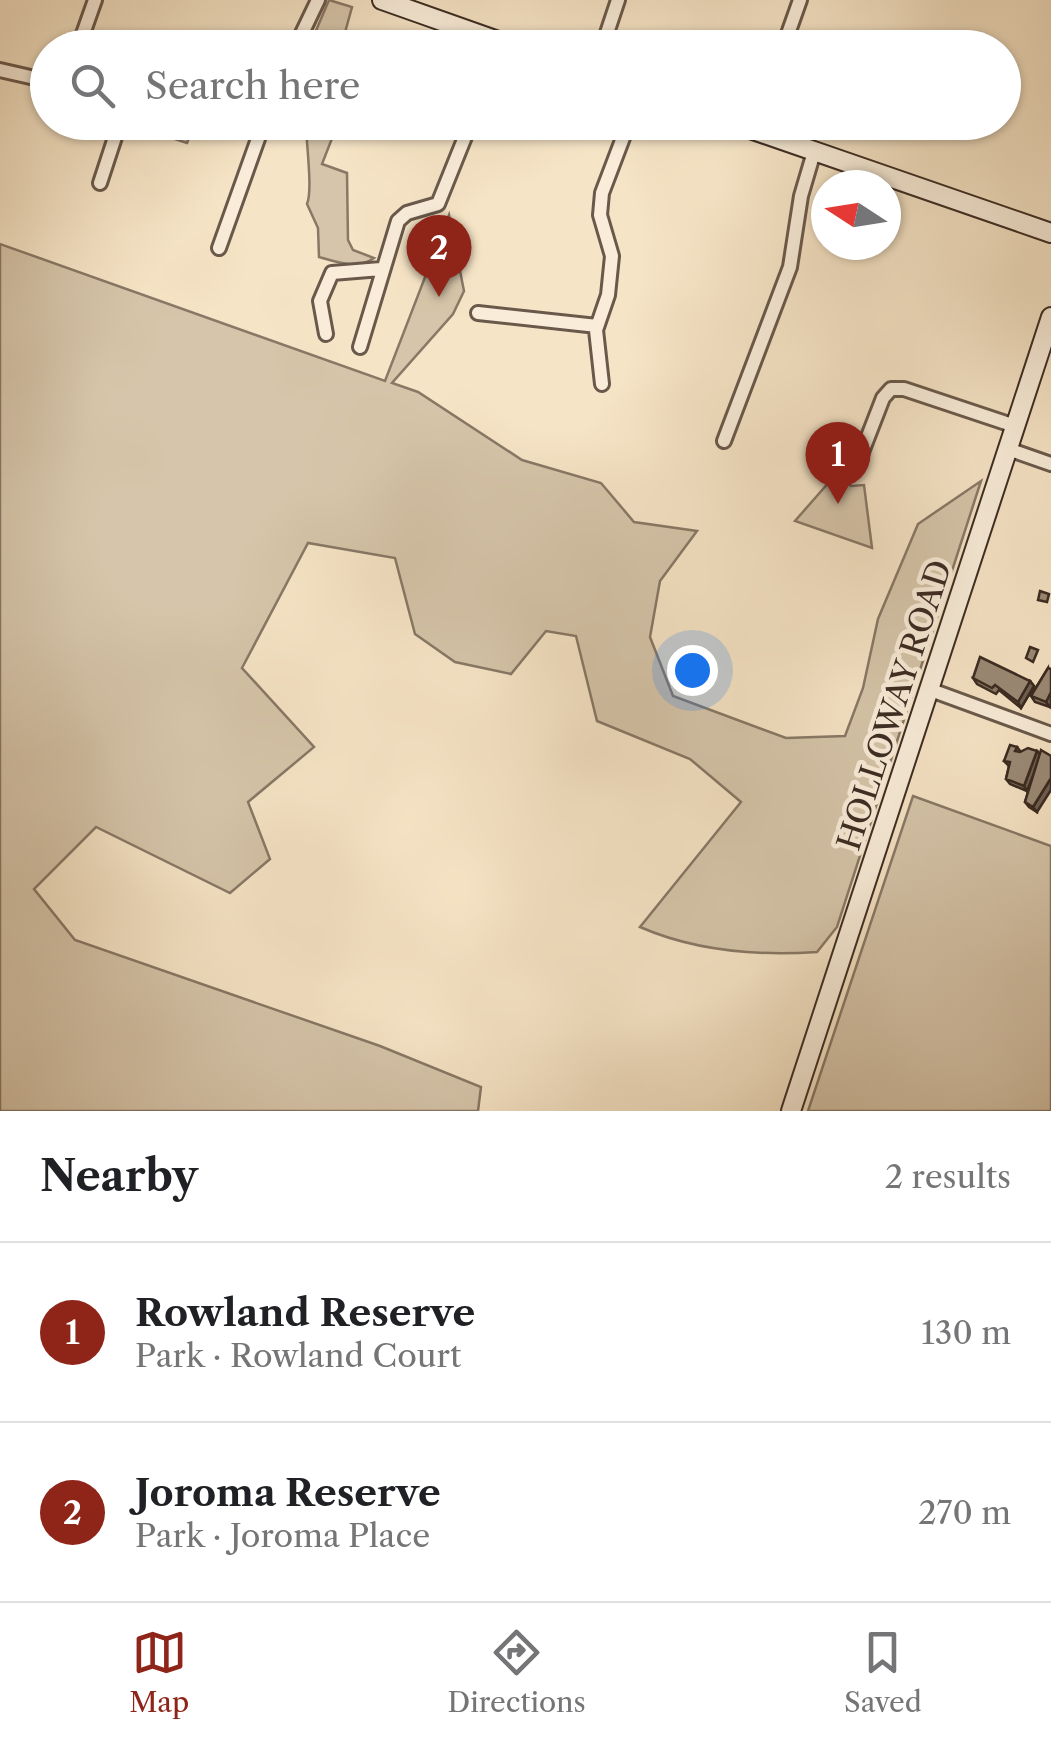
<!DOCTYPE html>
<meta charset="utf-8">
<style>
:root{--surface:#fff;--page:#f2f2f2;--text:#202124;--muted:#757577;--line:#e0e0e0;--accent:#8f2418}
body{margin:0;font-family:"Libre Caslon Text",serif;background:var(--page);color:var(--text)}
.compass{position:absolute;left:811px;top:170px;width:90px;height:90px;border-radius:50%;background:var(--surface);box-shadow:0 2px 8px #0004;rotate:282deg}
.you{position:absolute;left:692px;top:670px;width:35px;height:35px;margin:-25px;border:8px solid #fff;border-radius:50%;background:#1a73e8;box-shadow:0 0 0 15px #1a73e833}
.badge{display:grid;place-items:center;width:65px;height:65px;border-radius:50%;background:var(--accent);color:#fff;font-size:32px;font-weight:700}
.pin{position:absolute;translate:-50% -82px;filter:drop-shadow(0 2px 5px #0008)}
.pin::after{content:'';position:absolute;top:52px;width:35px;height:30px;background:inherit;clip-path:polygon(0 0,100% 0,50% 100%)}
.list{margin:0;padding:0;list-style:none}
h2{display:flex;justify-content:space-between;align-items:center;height:130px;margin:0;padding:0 40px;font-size:42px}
h2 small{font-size:32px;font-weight:400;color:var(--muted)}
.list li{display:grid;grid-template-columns:65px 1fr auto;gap:30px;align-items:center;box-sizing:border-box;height:180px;padding:0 40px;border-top:2px solid var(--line)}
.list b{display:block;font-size:38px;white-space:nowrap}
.list p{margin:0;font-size:32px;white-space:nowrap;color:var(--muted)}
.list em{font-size:32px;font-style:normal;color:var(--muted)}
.icon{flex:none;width:55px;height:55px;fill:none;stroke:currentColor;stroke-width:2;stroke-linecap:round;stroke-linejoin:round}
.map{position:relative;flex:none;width:1051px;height:1111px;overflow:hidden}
.search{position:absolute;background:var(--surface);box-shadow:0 2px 8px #0004;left:30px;right:30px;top:30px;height:110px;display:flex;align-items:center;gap:25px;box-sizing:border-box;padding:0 35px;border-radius:55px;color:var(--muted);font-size:38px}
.sheet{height:490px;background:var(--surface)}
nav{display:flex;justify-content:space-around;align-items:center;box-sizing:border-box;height:140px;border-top:2px solid var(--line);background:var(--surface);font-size:28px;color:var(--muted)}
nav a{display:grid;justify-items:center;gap:5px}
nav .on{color:var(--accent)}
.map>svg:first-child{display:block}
.green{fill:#d6c5aa;stroke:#887866;stroke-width:2.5}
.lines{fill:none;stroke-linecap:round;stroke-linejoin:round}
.minor-casing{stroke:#6a594b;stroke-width:18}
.secondary-casing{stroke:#3b2b22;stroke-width:22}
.minor{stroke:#f9edda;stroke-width:12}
.secondary{stroke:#f9edda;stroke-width:18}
.wall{fill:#867866;stroke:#3b2b22;stroke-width:2.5}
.shaded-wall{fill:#6d6153;stroke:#3b2b22;stroke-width:2.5}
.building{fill:#9c8b77;stroke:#3b2b22;stroke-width:2.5}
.labels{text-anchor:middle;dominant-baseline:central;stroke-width:9;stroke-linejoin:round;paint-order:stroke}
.street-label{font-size:32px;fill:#3b2b22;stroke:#f9edda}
</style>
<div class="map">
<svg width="1051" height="1111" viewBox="0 0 1051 1111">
<rect width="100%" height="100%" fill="#f6e4c6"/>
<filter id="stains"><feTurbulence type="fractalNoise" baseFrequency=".002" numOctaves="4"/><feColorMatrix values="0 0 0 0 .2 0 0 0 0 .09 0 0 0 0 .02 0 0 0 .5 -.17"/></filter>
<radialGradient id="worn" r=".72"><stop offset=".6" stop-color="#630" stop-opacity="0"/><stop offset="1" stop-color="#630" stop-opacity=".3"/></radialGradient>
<path class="green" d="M329 0 352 7 341 47H309Z
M153 122H195V123L187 143 147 130Z
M306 123H338L322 164 347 173 348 240 353 250 374 258C357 270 337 262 319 257L318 228 307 204C313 190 306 143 306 123Z
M449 215 464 291 453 314 392 383 418 392 522 460 601 483 634 522 697 531 660 581 650 637 673 696 786 738 845 736 863 688 878 619 918 524 981 481 837 927 817 952C757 956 695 951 640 927L741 802 690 759 597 721 576 636 546 631 511 674 455 662 415 634 395 558 308 543 242 668 314 747 248 802 270 859 230 893 96 827 34 889 75 940 380 1046 481 1087 478 1111H0V244L385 381Z
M837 473 851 486 864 485 872 548 795 521Z
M913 796 1051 846V1111H808Z"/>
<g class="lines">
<g class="minor-casing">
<path id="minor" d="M786 40 809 48
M78 48 95 0
M295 48 318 0
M602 48 618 0
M783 48 800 0
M0 70 48 81
M100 183 120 122
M219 248 264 122
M478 313 597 326
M326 334 320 301 332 273 381 269
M360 347 398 221 407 213 438 204 471 122
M602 384 596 330 608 295 612 256 600 215 602 193 629 122
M724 441 790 267 801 196 814 152
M1008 449 1051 464
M857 465 883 398 891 389H904L1015 426
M931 690 1051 734"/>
</g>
<g class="secondary-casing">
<path id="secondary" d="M382 0 518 48
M730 122 1051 233
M791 1111 1051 317"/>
</g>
<use href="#minor" class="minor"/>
<use href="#secondary" class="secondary"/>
</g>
<path class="wall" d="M1048 668 1050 707 1035 702 1031 696Z
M973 678 1030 681 1034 686 1021 708 999 690 996 694 977 684Z
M1017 747 1021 752 1037 751 1040 755 1037 812 1029 807 1025 802 1032 779 1027 791 1010 784 1006 779 1009 766 1004 761Z"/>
<path class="shaded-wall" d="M1030 681 1034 686 1021 708 1018 702Z
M1051 692V705L1050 707 1046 702Z
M1037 751 1041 756 1027 791 1024 786Z
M1051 778V790L1037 812 1033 807Z"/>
<path class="building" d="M1040 591 1049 594 1047 602 1038 600Z
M1030 647 1038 650 1033 662 1026 658Z
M980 657 1030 681 1018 702 995 685 992 688 973 678Z
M1048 668 1051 669V692L1046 702 1031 696Z
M1010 745 1017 747 1015 751 1020 752 1028 748 1037 751 1024 786 1006 779 1010 762 1004 761Z
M1041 750 1051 756V778L1033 807 1025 802Z"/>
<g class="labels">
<g class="street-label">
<text transform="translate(894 705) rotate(-72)">HOLLOWAY ROAD</text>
</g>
</g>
<rect width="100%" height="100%" filter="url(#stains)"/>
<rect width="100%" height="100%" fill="url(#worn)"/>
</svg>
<svg class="compass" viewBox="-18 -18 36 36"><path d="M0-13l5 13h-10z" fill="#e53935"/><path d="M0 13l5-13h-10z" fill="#757577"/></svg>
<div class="you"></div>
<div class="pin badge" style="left:838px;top:504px">1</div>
<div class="pin badge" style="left:439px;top:297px">2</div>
<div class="search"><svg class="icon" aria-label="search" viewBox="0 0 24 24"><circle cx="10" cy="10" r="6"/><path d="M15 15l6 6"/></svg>Search here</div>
</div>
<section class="sheet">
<h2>Nearby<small>2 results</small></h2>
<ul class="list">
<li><span class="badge">1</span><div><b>Rowland Reserve</b><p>Park · Rowland Court</p></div><em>130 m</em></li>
<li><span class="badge">2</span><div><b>Joroma Reserve</b><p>Park · Joroma Place</p></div><em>270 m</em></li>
</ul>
</section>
<nav>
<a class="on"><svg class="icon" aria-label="map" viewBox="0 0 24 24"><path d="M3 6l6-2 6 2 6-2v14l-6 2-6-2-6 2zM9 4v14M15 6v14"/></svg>Map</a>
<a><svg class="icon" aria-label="directions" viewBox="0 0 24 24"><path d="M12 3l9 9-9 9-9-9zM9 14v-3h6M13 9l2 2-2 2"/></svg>Directions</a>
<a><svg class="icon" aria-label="saved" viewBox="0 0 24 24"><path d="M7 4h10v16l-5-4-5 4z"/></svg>Saved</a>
</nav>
